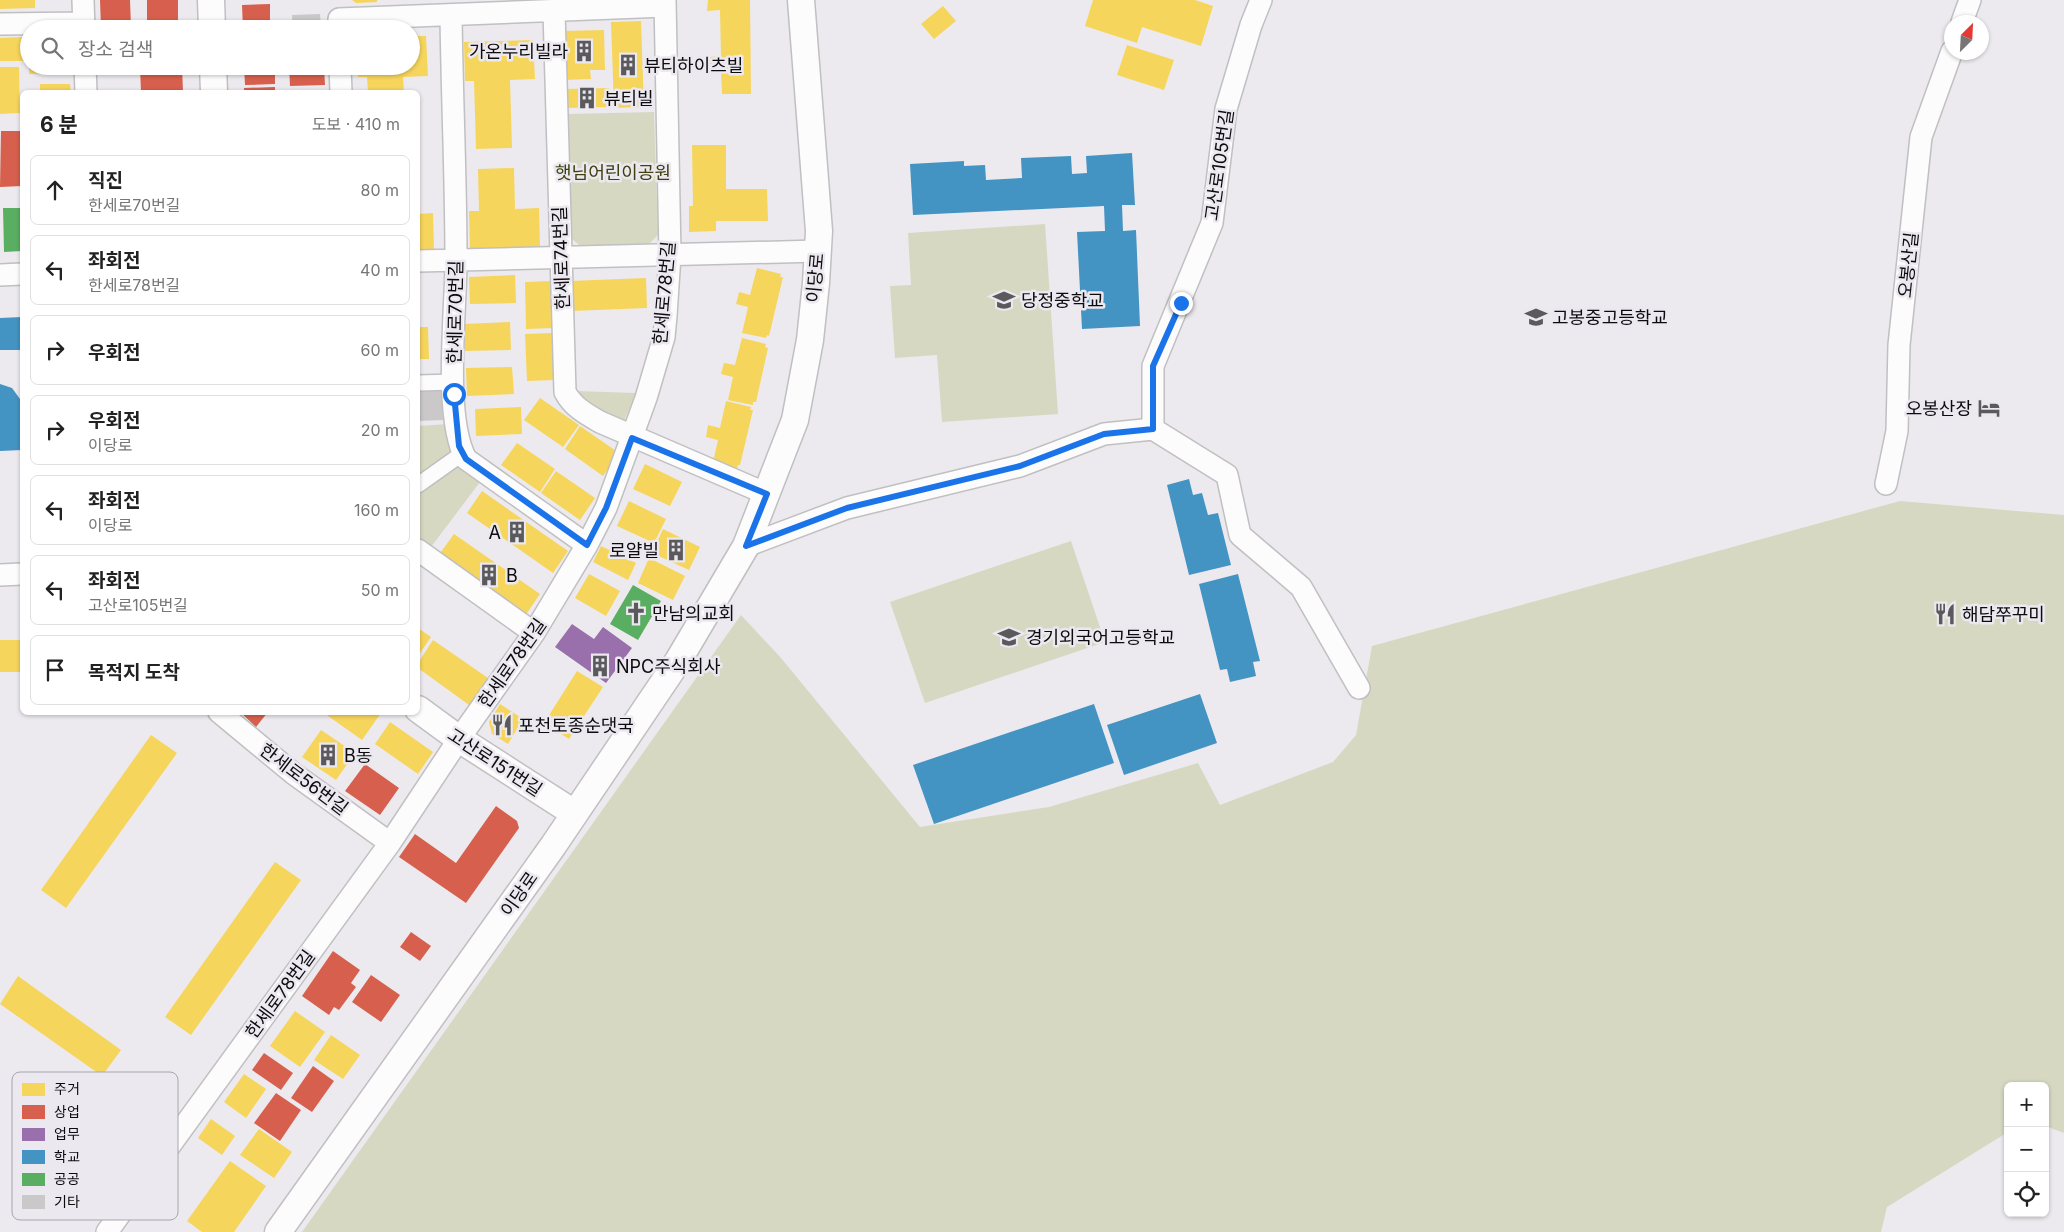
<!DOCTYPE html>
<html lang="ko">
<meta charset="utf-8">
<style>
:root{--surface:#fff;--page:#f2f2f2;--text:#222;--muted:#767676;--line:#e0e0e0}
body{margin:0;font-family:Inter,"Noto Sans KR",sans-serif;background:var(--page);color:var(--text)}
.controls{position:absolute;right:15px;bottom:15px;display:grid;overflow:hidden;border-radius:8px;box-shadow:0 1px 4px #0004}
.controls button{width:45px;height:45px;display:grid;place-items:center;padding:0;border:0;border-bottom:1px solid var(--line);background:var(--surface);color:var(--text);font:25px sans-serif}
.compass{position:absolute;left:1944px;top:15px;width:45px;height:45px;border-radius:50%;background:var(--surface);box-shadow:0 1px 4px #0004;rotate:24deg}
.stop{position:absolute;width:15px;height:15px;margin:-11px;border:4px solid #1a73e8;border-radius:50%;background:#fff}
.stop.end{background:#1a73e8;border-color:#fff;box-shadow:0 1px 5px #0008}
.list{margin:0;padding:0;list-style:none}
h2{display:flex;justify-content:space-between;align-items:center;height:65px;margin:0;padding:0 20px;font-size:21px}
h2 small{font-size:16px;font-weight:400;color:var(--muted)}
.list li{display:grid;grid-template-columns:32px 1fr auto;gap:15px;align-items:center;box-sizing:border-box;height:70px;margin:0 10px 10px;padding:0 10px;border:1px solid var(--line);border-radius:8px}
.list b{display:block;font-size:19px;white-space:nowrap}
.list p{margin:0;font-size:16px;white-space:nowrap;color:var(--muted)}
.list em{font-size:16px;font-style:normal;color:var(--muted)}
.icon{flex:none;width:28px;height:28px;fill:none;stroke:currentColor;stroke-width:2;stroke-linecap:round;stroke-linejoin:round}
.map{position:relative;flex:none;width:2064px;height:1232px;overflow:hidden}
.search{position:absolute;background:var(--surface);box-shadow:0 1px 4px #0004;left:20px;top:20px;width:400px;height:55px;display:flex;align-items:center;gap:12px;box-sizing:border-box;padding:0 18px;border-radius:28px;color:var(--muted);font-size:19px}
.panel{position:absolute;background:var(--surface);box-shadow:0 1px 4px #0004;left:20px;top:90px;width:400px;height:625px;border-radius:8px}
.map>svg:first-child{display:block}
.green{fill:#d7d8c2}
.homes{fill:#f6d55c}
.shops{fill:#d6604d}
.offices{fill:#9970ab}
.schools{fill:#4393c3}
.public{fill:#5aae61}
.building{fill:#cac8c9}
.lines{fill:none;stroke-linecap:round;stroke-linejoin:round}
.pedestrian-casing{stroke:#c0bfc1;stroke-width:18}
.minor-casing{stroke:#c0bfc1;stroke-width:24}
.tertiary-casing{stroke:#c0bfc1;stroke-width:29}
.pedestrian{stroke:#fcfcfc;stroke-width:15}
.minor{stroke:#fcfcfc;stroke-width:21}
.tertiary{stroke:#fcfcfc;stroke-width:26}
.route{stroke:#1a73e8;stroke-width:6}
.labels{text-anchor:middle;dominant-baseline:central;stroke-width:5;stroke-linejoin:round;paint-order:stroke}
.poi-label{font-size:18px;fill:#0c0b0d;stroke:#ebe8f0;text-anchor:start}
.street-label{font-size:18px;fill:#0c0b0d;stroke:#ebe8f0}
.park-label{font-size:18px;fill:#3f400d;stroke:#ebe8f0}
.key{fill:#ebe8f0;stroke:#a8a6ac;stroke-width:1}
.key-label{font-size:14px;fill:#0c0b0d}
</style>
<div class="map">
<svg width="2064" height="1232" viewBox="0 0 2064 1232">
<rect width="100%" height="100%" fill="#eceaee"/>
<path class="green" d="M654 112 658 235 647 246 583 248 572 239 568 114Z
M1045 224 1058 414 942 422 937 355 895 358 890 286 911 285 908 233Z
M576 391 636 393 621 428 594 415Z
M448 424 483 478 428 551 418 544V426Z
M1900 501 2064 515V1133L2045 1126V1086H2008V1132L1887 1207 1881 1232H302L741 615 781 658 920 827 1049 807 1198 763 1220 805 1333 762 1356 735 1372 646Z
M1071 541 1105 642 925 703 890 602Z"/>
<path class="homes" d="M0 0H35V8L0 9Z
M352 0H377V2L356 3Z
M708 0H750L751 94H722L721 71H711L709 57 721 56 720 10 707 11Z
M1093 0H1195L1213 6 1201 46 1142 27 1137 43 1085 26Z
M943 6 956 21 934 39 921 24Z
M641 21 644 107 614 108 611 22Z
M604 30 605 70H590L591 79 564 80 563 31Z
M411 36H426L428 76 403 77 404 92H368L367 77H358V66H411Z
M22 37 23 61H0V38Z
M533 40 535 79 510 80 512 148 476 149 474 81H465L464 42Z
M1127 45 1174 60 1164 90 1117 75Z
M29 66H61V73L29 74Z
M0 67H19L20 113 0 114Z
M40 84H70L71 92H40Z
M609 88V107L565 108V89Z
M692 145H726V189H767L768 221H716V231L689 232V206H693Z
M514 168 515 209 539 208 540 247 470 249 469 211H479L478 169Z
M433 213 434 250 418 251V214Z
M757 268 781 274 780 277H783L769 336 767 335 766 338 742 333 748 307 736 304 739 292 750 295Z
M515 275 516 303 470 304 469 277Z
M646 278 647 308 571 311 570 281Z
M552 281 553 328 526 329 525 282Z
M510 322 511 350 465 351 464 324Z
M418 327H428L429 359H418Z
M553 333 555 380 527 381 525 334Z
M742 338 766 344 765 347 768 348 756 402H753V405L728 400 733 377 721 374 724 363 735 365Z
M512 367 514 394 467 396 466 368Z
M540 398 579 425 563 447 524 420Z
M726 401 751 407 750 410H753L740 465H738L737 468 713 462 718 440 706 437 708 425 720 428Z
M521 407 522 434 476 436 475 409Z
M580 426 619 453 603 476 565 449Z
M517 443 555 469 540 492 501 465Z
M645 464 682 482 670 506 633 489Z
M556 471 595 498 580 520 541 493Z
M482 491 568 551 553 573 467 513Z
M629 501 666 519 654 543 617 526Z
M663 529 700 547 689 570 652 553Z
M454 534 540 594 525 616 438 556Z
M601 546 636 563 628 580 593 562Z
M649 558 685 576 673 600 638 583Z
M589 574 620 591 606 616 575 598Z
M418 628 431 637 418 656Z
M0 640H22V672H0Z
M433 640 488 678 469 705 418 668V663Z
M577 671 603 687 569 739 544 723Z
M500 704 523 719 508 744 492 734 489 722Z
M330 712H379L381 713 362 740 328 716Z
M390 722 433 752 418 774 375 744Z
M321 730 355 753 336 780 302 757Z
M151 735 177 753 66 908 41 890Z
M275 862 301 880 191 1035 165 1017Z
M18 976 121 1050 102 1076 0 1004Z
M295 1011 325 1032 300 1067 270 1046Z
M331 1035 360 1055 343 1079 314 1060Z
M244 1074 266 1089 246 1118 224 1102Z
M211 1119 235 1136 222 1155 198 1138Z
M259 1129 292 1152 274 1178 240 1155Z
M230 1161 266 1186 234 1232H202L187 1221Z"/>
<path class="shops" d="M100 0H130L131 27 101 28Z
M147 0H178V20L147 21Z
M270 4V23H277L278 29H243L242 5Z
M182 66 183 92H141L140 67Z
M244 66H275V84L245 85Z
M289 66H324L325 85 290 86Z
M275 87V92H244V88Z
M1 131H22V186L0 187Z
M240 712H268L256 727Z
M365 764 399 788 380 815 345 791Z
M496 806 517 821 519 828 466 903 399 857 415 834 456 863Z
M411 932 431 946 420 961 400 947Z
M333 951 360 970 351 983 356 987 339 1010 334 1007 329 1015 302 996Z
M371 975 400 995 381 1022 352 1002Z
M264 1053 293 1073 281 1090 252 1070Z
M313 1066 334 1081 312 1112 291 1098Z
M276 1093 301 1110 280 1141 254 1123Z"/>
<path class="offices" d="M572 624 594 639 603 627 632 648 606 683 555 647Z"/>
<path class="schools" d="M1132 153 1135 205H1122L1123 231 1136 230 1140 326 1082 329 1077 232 1105 231 1104 206 913 215 910 164 964 161V166L985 165 986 180 1022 178 1021 158 1071 156 1072 174 1087 173 1086 156Z
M22 317V350H0V318Z
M0 384 12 388 20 399H22V450L0 451Z
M1189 479 1193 495 1202 493 1208 515 1218 513 1231 565 1189 575 1167 485Z
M1238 574 1260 661 1253 662 1256 676 1230 682 1227 669 1220 670 1199 584Z
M1200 694 1217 743 1124 775 1107 725Z
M1094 704 1114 763 934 824 913 765Z"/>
<path class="public" d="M3 208H22V251L4 252Z
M633 585 661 601 638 640 610 624Z"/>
<path class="building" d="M320 14 321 26H323V29H293L292 15Z
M418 390H441L443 420 418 421Z"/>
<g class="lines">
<g class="pedestrian-casing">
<path id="pedestrian" d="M418 383 454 382
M418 485 463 453"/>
</g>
<g class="minor-casing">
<path id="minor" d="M83 0 84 29
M1261 0 1251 25 1226 109 1212 223 1153 366V429L1227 475 1240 535 1301 587 1359 688
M554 11 565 392C573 407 586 414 600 422L767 494
M451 15C452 97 456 179 456 261 456 311 443 417 466 459L587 545
M339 19 665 6
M1962 22 1970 0
M0 24 84 23
M85 66 86 92
M340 66 341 92
M418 261 818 251
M0 275 22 274
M1886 484 1897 431 1899 345 1921 137 1952 51
M746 546 847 508 1020 466 1104 434 1153 429
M418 550 534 633
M0 575 22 574
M219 712 294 774 390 843
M107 1232 390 843 459 739 534 633 587 545 606 508 646 398 664 337 666 316 670 255 665 0"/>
</g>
<g class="tertiary-casing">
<path id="tertiary" d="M211 0 212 29
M213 66 214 92
M418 709 459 739 574 813
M278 1232 553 846 678 661 746 546 795 420 810 340 816 283 819 231 801 0"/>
</g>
<use href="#pedestrian" class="pedestrian"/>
<use href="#minor" class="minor"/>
<use href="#tertiary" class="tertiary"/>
</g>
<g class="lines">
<path class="route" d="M454 394 459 446 466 459 587 545 606 508 632 438 767 494 746 546 847 508 1020 466 1104 434 1153 429V366L1181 303"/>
</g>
<defs>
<g id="building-bare" transform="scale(1.725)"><path d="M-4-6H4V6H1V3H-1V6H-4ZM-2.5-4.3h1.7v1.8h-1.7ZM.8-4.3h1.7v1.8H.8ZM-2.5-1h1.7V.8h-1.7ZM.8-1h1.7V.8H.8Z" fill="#5a595c" stroke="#ebe8f0" stroke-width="2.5" paint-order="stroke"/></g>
<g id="school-bare" transform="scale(1.725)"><path d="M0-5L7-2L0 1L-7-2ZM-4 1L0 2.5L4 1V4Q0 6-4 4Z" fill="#5a595c" stroke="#ebe8f0" stroke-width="2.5" paint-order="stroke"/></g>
<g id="hotel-bare" transform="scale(1.725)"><path d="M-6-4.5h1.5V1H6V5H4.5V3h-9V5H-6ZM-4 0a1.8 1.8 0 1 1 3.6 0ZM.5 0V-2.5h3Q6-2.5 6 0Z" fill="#5a595c" stroke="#ebe8f0" stroke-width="2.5" paint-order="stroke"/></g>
<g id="church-bare" transform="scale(1.725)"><path d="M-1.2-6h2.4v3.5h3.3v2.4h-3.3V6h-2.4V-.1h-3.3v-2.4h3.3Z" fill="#5a595c" stroke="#ebe8f0" stroke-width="2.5" paint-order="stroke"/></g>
<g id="restaurant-bare" transform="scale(1.725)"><path d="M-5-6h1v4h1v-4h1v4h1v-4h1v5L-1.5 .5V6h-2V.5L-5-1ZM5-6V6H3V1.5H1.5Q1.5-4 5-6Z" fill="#5a595c" stroke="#ebe8f0" stroke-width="2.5" paint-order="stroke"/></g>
</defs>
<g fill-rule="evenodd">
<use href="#building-bare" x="584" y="51"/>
<use href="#building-bare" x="628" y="65"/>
<use href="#building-bare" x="587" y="98"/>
<use href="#school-bare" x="1004" y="300"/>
<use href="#school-bare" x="1536" y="317"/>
<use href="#hotel-bare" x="1989" y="408"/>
<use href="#building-bare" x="517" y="532"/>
<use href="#building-bare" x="676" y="550"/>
<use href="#building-bare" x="489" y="575"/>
<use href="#church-bare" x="636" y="613"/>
<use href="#restaurant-bare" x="1945" y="614"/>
<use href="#school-bare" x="1009" y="637"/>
<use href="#building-bare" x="600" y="666"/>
<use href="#restaurant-bare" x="502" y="725"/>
<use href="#building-bare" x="328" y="755"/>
</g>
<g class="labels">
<g class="poi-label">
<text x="568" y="51" text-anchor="end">가온누리빌라</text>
<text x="644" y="65">뷰티하이츠빌</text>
<text x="604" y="98">뷰티빌</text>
<text x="1021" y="300">당정중학교</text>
<text x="1552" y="317">고봉중고등학교</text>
<text x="1972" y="408" text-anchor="end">오봉산장</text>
<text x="501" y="532" text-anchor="end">A</text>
<text x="659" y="550" text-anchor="end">로얄빌</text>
<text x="506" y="575">B</text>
<text x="652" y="613">만남의교회</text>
<text x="1962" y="614">해담쭈꾸미</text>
<text x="1026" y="637">경기외국어고등학교</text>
<text x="616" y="666">NPC주식회사</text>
<text x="518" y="725">포천토종순댓국</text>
<text x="344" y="755">B동</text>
</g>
<g class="street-label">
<text transform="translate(1219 165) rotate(-82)">고산로105번길</text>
<text transform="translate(561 258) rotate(-92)">한세로74번길</text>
<text transform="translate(1908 265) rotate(-84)">오봉산길</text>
<text transform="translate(815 278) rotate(-85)">이당로</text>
<text transform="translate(664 293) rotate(-85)">한세로78번길</text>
<text transform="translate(455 312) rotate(-89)">한세로70번길</text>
<text transform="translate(512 663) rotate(-55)">한세로78번길</text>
<text transform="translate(495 762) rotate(33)">고산로151번길</text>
<text transform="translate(304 779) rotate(37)">한세로56번길</text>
<text transform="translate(519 894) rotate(-55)">이당로</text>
<text transform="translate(280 994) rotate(-54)">한세로78번길</text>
</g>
<g class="park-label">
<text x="613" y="172">햇님어린이공원</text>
</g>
</g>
<rect x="12" y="1072" width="166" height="148" rx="8" class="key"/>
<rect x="22" y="1083" width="23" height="13" fill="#f6d55c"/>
<rect x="22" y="1105" width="23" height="14" fill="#d6604d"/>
<rect x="22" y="1128" width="23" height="13" fill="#9970ab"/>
<rect x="22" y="1150" width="23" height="14" fill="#4393c3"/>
<rect x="22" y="1173" width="23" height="13" fill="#5aae61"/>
<rect x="22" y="1195" width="23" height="14" fill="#cac8c9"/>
<g class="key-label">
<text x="54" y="1094">주거</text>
<text x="54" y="1117">상업</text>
<text x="54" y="1139">업무</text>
<text x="54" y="1162">학교</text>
<text x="54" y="1184">공공</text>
<text x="54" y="1207">기타</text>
</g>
</svg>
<div class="controls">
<button>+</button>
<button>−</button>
<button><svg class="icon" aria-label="locate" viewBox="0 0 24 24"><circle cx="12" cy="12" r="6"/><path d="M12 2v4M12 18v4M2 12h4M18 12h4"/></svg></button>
</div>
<svg class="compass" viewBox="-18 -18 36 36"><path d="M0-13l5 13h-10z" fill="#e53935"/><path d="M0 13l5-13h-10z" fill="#767676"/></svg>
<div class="stop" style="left:454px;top:394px"></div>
<div class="stop end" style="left:1181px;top:303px"></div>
<div class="search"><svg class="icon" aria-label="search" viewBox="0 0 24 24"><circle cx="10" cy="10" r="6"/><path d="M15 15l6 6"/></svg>장소 검색</div>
<section class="panel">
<h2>6 분<small>도보 · 410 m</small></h2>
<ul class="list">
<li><svg class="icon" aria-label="ahead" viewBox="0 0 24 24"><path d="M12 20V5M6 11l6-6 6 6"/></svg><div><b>직진</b><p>한세로70번길</p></div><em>80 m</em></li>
<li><svg class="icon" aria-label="left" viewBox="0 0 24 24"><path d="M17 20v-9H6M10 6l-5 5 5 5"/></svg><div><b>좌회전</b><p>한세로78번길</p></div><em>40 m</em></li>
<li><svg class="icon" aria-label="right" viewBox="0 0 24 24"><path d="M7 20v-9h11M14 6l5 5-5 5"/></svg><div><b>우회전</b></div><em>60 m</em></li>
<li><svg class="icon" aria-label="right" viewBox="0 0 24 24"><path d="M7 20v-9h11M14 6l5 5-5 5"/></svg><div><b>우회전</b><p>이당로</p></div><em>20 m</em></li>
<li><svg class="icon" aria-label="left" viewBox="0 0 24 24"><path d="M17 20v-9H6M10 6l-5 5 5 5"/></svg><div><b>좌회전</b><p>이당로</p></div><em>160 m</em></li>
<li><svg class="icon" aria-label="left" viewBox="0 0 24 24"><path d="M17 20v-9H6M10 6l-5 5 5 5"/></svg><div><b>좌회전</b><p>고산로105번길</p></div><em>50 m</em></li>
<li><svg class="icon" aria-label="arrive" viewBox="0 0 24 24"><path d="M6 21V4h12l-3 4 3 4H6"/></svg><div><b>목적지 도착</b></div></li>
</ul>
</section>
</div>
